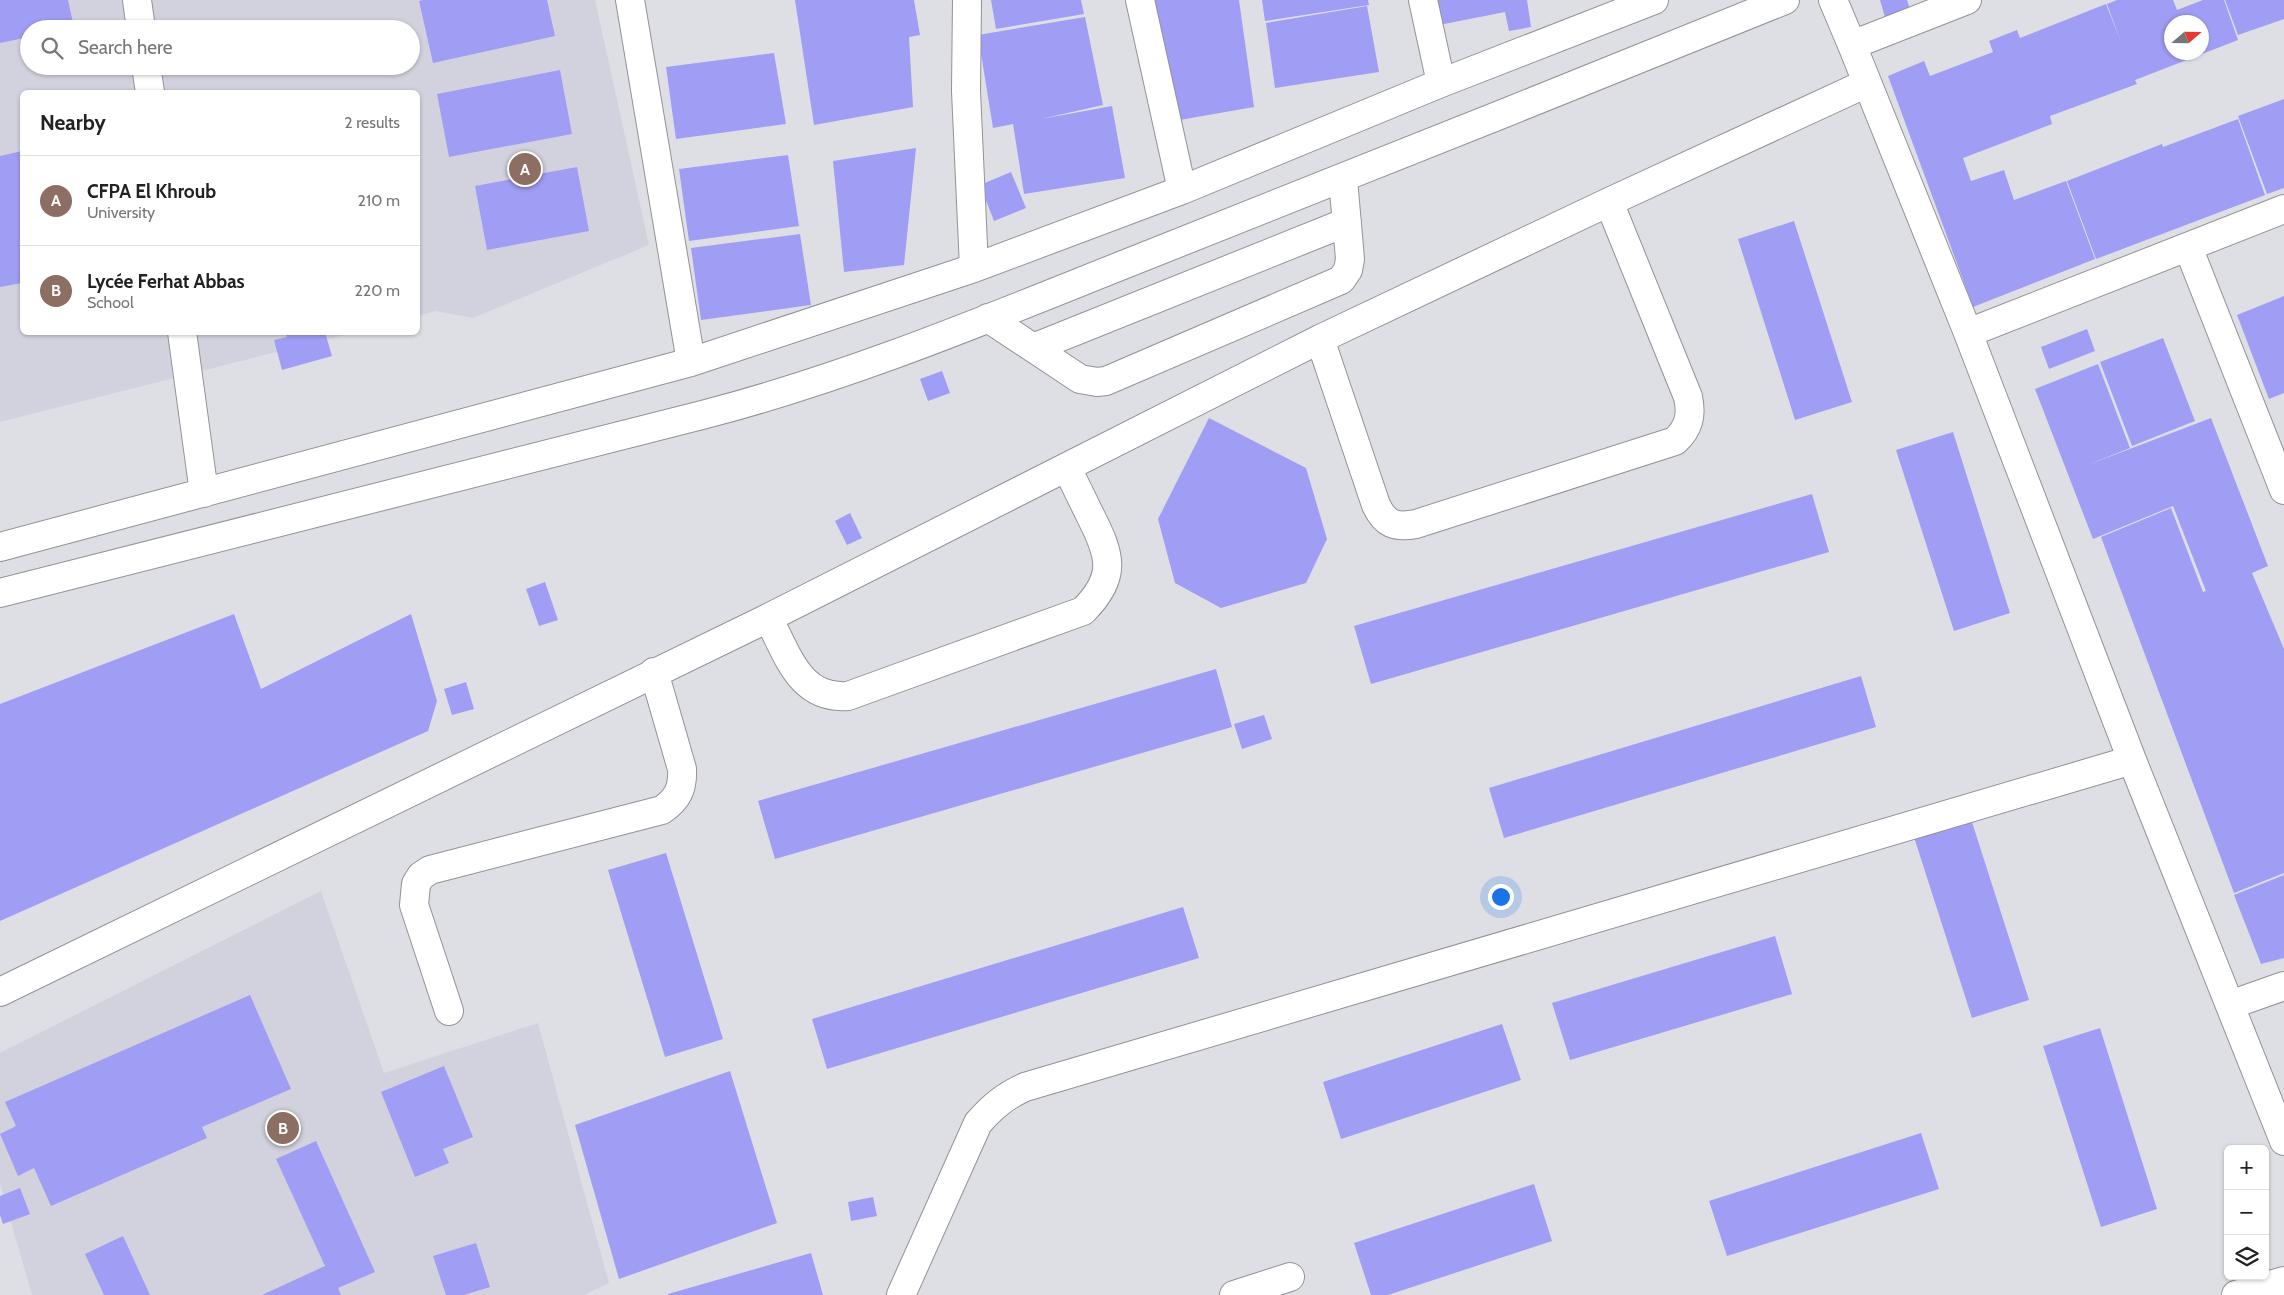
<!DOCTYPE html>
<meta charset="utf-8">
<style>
:root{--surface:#fff;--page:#f6f6f6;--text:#222;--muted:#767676;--line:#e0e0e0;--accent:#4e8621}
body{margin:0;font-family:Cabin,sans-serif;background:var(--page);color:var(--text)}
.controls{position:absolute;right:15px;bottom:15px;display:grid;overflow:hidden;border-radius:8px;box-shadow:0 1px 4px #0004}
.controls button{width:45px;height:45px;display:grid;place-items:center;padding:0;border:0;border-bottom:1px solid var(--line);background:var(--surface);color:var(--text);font:25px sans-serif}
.compass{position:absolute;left:2164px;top:15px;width:45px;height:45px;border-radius:50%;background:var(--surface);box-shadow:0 1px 4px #0004;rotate:70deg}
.you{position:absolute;left:1500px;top:896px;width:18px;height:18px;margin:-12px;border:4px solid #fff;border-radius:50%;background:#1a73e8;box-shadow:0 0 0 8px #1a73e833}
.badge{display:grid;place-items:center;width:32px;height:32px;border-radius:50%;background:var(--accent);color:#fff;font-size:16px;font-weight:700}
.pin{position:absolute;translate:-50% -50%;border:2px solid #fff;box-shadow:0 1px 5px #0006}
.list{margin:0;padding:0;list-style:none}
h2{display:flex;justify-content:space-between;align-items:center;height:65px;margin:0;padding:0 20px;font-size:21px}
h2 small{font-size:16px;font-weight:400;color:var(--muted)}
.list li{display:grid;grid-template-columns:32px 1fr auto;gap:15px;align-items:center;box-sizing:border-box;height:90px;padding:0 20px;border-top:1px solid var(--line)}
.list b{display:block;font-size:19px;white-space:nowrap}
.list p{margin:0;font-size:16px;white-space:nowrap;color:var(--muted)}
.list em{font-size:16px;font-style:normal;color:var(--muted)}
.icon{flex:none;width:28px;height:28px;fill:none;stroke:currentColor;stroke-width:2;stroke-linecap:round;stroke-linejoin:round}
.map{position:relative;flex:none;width:2284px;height:1295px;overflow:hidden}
.search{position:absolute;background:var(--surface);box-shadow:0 1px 4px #0004;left:20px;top:20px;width:400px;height:55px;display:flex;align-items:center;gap:12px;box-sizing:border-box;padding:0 18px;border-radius:28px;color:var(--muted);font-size:19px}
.panel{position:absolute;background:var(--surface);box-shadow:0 1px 4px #0004;left:20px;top:90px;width:400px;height:245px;border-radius:8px}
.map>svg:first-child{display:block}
.built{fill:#d2d2de;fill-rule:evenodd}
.building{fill:#a09df4;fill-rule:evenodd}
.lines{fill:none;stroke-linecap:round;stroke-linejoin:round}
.minor-casing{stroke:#929297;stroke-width:30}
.minor{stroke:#fff;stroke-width:28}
</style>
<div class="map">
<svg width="2284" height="1295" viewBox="0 0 2284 1295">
<rect width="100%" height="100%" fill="#dedfe4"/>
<path class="built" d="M0 0H595L649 245 473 318 435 311 418 316V92H22V332L352 333 0 422ZM29 29H411V66H29Z
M321 891 384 1073 538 1023 609 1283 584 1295H32L0 1184V1053Z"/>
<path class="building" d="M0 0H68L74 27 29 29V37L0 43Z
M423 0H547L555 36 433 63 419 1Z
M795 0H914L920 35 909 37 913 107 814 125Z
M991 0H1081L1084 14 996 29Z
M1146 0H1239L1254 107 1174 121Z
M1262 0H1368L1369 5 1265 21Z
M1428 0H1527L1531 27 1509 31 1505 12 1434 26Z
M1880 0H1907L1912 16 1887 24Z
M2117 0H2173L2177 10 2203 0H2224L2238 40 2135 80 2137 84 2050 116 2052 124 1963 158 1971 181 2004 170 2014 200 2066 181 2095 259 1973 307 1888 76 1924 61 1930 76 1993 52 1989 41 2017 30 2020 38 2106 4 2121 42 2107 4ZM2172 22H2202V52H2172Z
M2225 0H2284V19L2238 35Z
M1367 6 1379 72 1275 88 1266 23Z
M1085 17 1103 105 1041 119 1112 106 1125 178 1024 194 1013 124 993 128 978 35Z
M774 53 786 124 676 139 666 67Z
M560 70 572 134 449 157 437 94Z
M2284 99V188L2267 194 2238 116Z
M2238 119 2265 195 2096 259 2067 181 2162 144 2163 147Z
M916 148 904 265 844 272 833 161Z
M22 151V283L0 287V156Z
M788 155 799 226 689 241 679 169Z
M577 167 589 231 487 250 475 186Z
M1011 172 1026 208 994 221 980 185Z
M1794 221 1852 402 1795 420 1738 239Z
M800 234 811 305 701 320 691 248Z
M2284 296V393L2269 399 2237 315Z
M2087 329 2095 351 2049 369 2041 347Z
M285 332H325L332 356 282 370 274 340 287 337Z
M2163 338 2195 421 2132 446 2100 362Z
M2098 364 2130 448 2085 466 2211 418 2268 566 2252 573 2284 649V873L2234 893 2101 537 2171 508 2203 592 2206 591 2173 506 2093 539 2035 389Z
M942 371 950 393 928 401 920 379Z
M1209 418 1306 468 1327 539 1306 583 1221 608 1175 583 1158 519Z
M1953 432 2010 613 1954 631 1896 450Z
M1812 494 1829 552 1371 684 1354 626Z
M850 513 862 538 847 545 835 521Z
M545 582 558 620 539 626 526 589Z
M234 614 261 689 411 614 437 701 428 731 0 921V704Z
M1216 669 1232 727 775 859 758 801Z
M1861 676 1876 727 1504 838 1489 788Z
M466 682 474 709 452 715 444 689Z
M1264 715 1272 739 1242 749 1234 724Z
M1971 819 2029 1000 1972 1018 1914 837Z
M666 853 723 1039 665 1057 608 870Z
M2284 875V958L2261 964 2234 895Z
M1183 907 1199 958 827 1069 812 1019Z
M1775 936 1792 994 1570 1060 1552 1003Z
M250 995 291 1089 202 1127 207 1138 51 1206 34 1168 18 1176 0 1134 16 1126 5 1102Z
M1502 1024 1521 1080 1341 1139 1323 1082Z
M2100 1028 2157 1209 2101 1227 2043 1046Z
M444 1066 473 1137 443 1149 449 1163 415 1177 381 1092Z
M730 1071 777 1223 619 1279 575 1125Z
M1921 1133 1939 1189 1727 1256 1709 1201Z
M316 1141 375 1272 338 1288 341 1295H262L325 1266 276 1159Z
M1534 1184 1552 1241 1388 1295H1371L1354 1243Z
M20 1188 30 1214 3 1224 0 1215V1196Z
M873 1197 877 1216 851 1221 848 1202Z
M123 1236 150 1295H104L85 1254Z
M476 1243 490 1287 464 1295H446L433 1256Z
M811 1253 823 1295H668V1294Z"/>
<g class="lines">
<g class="minor-casing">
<path id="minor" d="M137 0 141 29
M630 0 691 362
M967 0 966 91 974 268
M1140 0 1182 190
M1423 0 1441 83
M1833 0 1852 45
M1967 0 1852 45 1968 333 2132 760 2284 1141
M146 66 150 92
M2188 247 2284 490
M988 318 1080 379 1097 382 1106 381 1341 280 1348 270 1350 259 1343 179
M182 332 204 493
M1968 333 2284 209
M1320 339 1376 505C1385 524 1395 528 1416 524L1675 441C1689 428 1692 415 1688 397L1609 202
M1033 348 1347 222
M0 547 691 362 974 268 1182 190 1441 83 1654 0
M0 593 706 414C856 375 999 314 1143 257 1358 173 1571 86 1785 0
M768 618C788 654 799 700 848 696L1083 611C1117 577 1111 556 1091 517 1083 501 1075 484 1067 468
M0 992 768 618 1320 339 1609 202 1867 83
M2230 1005 2284 986
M449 1011 414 905 416 884 421 876 430 870 662 810C678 799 683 788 682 769L654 672
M901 1295 978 1123C992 1107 1005 1096 1025 1087L2132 760
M1234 1295 1290 1277
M2236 1295 2284 1281"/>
</g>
<use href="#minor" class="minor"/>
</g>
</svg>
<div class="controls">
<button>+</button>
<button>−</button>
<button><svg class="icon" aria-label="layers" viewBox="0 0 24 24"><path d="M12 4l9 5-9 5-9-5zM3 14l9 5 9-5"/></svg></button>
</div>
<svg class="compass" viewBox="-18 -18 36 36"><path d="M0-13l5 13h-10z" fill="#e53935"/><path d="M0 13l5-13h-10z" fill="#767676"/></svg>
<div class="you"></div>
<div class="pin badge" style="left:525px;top:169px;background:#8d6e63">A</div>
<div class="pin badge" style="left:283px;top:1128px;background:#8d6e63">B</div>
<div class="search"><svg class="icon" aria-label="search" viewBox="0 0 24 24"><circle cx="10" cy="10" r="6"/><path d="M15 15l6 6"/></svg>Search here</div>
<section class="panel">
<h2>Nearby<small>2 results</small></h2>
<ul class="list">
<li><span class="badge" style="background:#8d6e63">A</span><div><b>CFPA El Khroub</b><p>University</p></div><em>210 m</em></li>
<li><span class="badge" style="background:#8d6e63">B</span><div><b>Lycée Ferhat Abbas</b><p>School</p></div><em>220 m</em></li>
</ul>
</section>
</div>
